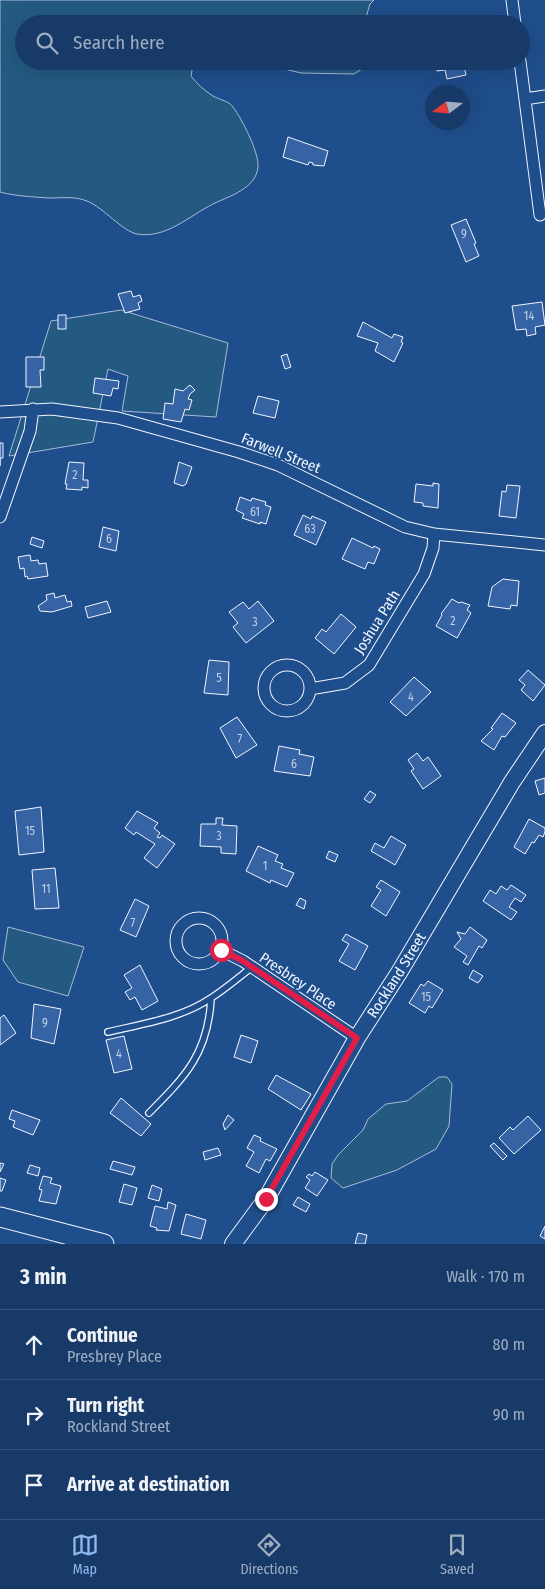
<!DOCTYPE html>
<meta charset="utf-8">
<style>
:root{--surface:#173a69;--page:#20416f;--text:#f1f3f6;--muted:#9eadc0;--line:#36547d;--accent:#90b9f0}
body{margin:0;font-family:"Fira Sans Condensed",sans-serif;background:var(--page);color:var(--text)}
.compass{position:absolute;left:425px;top:85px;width:45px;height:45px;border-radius:50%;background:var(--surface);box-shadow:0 5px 20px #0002;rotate:254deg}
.stop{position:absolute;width:15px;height:15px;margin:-11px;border:4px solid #e11d48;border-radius:50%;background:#fff}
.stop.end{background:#e11d48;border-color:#fff;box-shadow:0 1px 5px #0008}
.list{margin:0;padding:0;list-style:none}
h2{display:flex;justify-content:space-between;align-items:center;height:65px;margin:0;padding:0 20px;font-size:21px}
h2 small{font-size:16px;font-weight:400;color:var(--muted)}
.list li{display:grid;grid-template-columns:32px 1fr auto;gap:15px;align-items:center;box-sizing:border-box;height:70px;padding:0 20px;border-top:1px solid var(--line)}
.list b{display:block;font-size:19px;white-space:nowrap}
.list p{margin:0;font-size:16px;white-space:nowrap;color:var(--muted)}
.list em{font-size:16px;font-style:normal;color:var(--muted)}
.icon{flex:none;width:28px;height:28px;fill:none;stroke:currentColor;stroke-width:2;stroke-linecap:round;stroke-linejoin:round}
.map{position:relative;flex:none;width:545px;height:1244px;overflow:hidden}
.search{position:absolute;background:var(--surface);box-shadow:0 5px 20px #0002;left:15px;right:15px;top:15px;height:55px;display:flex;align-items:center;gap:12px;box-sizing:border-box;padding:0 18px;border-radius:28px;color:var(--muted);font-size:19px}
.sheet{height:275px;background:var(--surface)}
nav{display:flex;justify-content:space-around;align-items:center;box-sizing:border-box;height:70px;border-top:1px solid var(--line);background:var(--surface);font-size:14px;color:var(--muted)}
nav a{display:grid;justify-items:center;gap:2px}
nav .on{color:var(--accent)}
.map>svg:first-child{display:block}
.green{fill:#245a82;stroke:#a8bbd7}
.building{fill:#3563a3;stroke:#f2f6ff}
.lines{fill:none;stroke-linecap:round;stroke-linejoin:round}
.lane-casing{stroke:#f2f6ff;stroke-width:8}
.street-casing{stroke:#f2f6ff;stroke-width:13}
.secondary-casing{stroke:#f2f6ff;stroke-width:18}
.primary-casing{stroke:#f2f6ff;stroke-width:21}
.lane{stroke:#1f4e8c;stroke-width:5.5}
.street{stroke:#1f4e8c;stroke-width:11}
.secondary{stroke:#1f4e8c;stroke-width:16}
.primary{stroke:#1f4e8c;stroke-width:19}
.route{stroke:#e11d48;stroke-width:6}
.labels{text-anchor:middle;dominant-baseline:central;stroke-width:4;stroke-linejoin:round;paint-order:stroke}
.number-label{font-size:12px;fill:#c3d1e8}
.street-label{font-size:15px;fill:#f2f6ff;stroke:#1f4e8c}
</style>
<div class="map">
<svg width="545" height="1244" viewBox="0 0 545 1244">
<rect width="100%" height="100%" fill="#1f4e8c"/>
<path class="green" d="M0 0H374L370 4 364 24H24V61H198L193 65 191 76C197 84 205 91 213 96 220 100 229 101 233 107 242 119 259 152 258 167 256 189 229 196 213 204 189 216 166 239 137 234 122 231 104 208 87 201 74 196 62 198 49 198 33 197 15 196 0 192Z
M251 61H368L365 67 354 74 301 73Z
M121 310 228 343 216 417 122 411 128 376 108 369 93 442 9 456 51 321Z
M8 927 84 947 68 996 18 982 3 960Z
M439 1077H447L452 1084 449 1126 436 1149 397 1170 343 1188 331 1178 332 1164 338 1155 363 1130 368 1119 386 1104 407 1101Z"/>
<path class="building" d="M435 61H463L466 75 447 79 445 70 437 71Z
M288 137 328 151 324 166 313 165V163L309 162 308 165 283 157Z
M466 219 476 243 474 244 479 256 466 262 451 225Z
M131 291 133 297 140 295 142 301 138 303 140 309 125 313 118 294Z
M542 302 545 325 535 327 536 334 527 336 526 329 516 330 512 306Z
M58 315H66V329H58Z
M363 322 392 338 394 334 403 337 401 342 403 343 394 362 375 351 378 343 357 336Z
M287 354 291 367 285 369 281 356Z
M26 357H44V370H40L41 387H26Z
M95 378 119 381 118 389 113 388 111 396 93 393Z
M190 385 195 390 190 394 188 399 192 400 189 410 185 409 181 422 163 419 165 403 173 404 175 389 183 391Z
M258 396 279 401 275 418 253 413Z
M0 443H3V458H0V466Z
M69 462 84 463 83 480H88V488L82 487V490L66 489 67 484H65Z
M179 462 192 467 186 484 183 486 174 483Z
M433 483 439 484 438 508 423 506V503L414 502 416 484 433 486Z
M507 485 520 486 516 518 499 516 502 491 506 492Z
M240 497 251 501 252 498 266 502 265 505 271 507 266 524 260 522V524L242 518 244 514 236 510Z
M303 515 311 519 312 516 326 522 316 545 294 535Z
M103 527 119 531 116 551 99 547Z
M32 537 44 541 42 548 30 544Z
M352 538 373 548 374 546 380 549 374 564 368 562 365 569 342 559Z
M30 555 31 561 38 560 39 564 46 563 48 576 28 579 27 576 25 577 24 568 20 569 18 557Z
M503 579 519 581 517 606 511 605 510 609 488 606 492 587Z
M54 593 55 598 65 595 67 602 71 601 72 606 52 612 40 611 38 606 47 600 46 595Z
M452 599 459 603 461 602 470 605 467 610 471 613 457 638 436 626 442 615 441 614Z
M107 601 111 612 88 618 85 607Z
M258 601 274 621 246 643 233 627 238 623 229 612 243 602 249 609Z
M341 614 356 627 334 654 315 638 322 629 326 632Z
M209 660 229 662 228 695 204 693Z
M528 670 545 685 533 701 521 690 525 685 519 680Z
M414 677 431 692 406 716 390 702Z
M502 713 516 723 505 737 502 736 494 750 481 741 493 729 491 728Z
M237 717 257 745 236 758 220 728Z
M279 746 300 750 299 754 314 757 310 776 274 771Z
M417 753 423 761 428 757 441 776 423 789 411 771 414 769 408 760Z
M545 778V793L539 795 535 781Z
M370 791 376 795 370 803 364 799Z
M41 807 44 852 19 855 15 811Z
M137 811 158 823 154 828 160 833 157 837 160 838 162 835 175 844 157 868 144 858 155 844 136 832 134 835 125 828Z
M216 818H223L222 825 237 826 236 854 221 853V847L200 846 201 824H216Z
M529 819 545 828V832L543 837 539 835 534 843 532 842 525 854 514 847Z
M391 836 406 845 395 865 371 851 375 843 384 848Z
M258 846 278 855 275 861 283 864 281 868 294 873 287 887 271 880 270 883 246 871Z
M329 851 338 855 335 862 326 858Z
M55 868 59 908 35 909 32 870Z
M381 880 400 892 386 916 371 906 381 890 376 887Z
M511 885 526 895 521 902 515 898 509 907 517 912 511 920 483 901 490 890 496 894 501 886 507 890Z
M300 898 306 901 304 909 296 905Z
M135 899 149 906 136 937 120 930Z
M470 927 487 940 482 948 479 946 468 965 463 962 467 956 454 947 461 939 457 932 465 934Z
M346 934 368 946 355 970 339 961 349 944 342 940Z
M140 965 158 1001 142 1010 135 997 130 1000 125 992 132 988 124 975Z
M473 970 483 976 478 983 469 978Z
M428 981 443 990 432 1008 429 1006 425 1013 409 1003 421 984 424 986Z
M34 1004 61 1009 54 1044 31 1038Z
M4 1015 16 1033 0 1045V1018Z
M241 1035 258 1041 251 1063 234 1057Z
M124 1036 132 1069 114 1073 106 1040Z
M276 1075 311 1094 301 1110 268 1089Z
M121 1098 151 1124 141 1136 110 1113Z
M12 1110 40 1120 33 1135 13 1127 15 1121 9 1119Z
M228 1115 234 1120 225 1130 223 1124Z
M528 1116 541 1130 514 1154 499 1138 510 1127 513 1130Z
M254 1135 261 1138 260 1141 277 1149 270 1161 266 1159 259 1173 246 1166 254 1152 247 1148Z
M494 1143 507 1156 503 1160 490 1146Z
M218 1148 221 1155 205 1160 203 1152Z
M113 1161 135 1167 132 1175 110 1169Z
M0 1163 4 1164 0 1172Z
M30 1165 40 1168 38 1176 27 1173Z
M315 1172 328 1180 317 1196 305 1188 310 1180 306 1177 309 1174 312 1176Z
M43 1176 52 1178 50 1183 61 1186 56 1204 39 1201 42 1190 39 1189Z
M0 1178 6 1180 2 1191H0Z
M124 1184 137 1188 132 1205 119 1202Z
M152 1185 162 1189 159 1201 148 1198Z
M298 1197 310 1204 306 1212 293 1205Z
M168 1202 176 1205 169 1231 156 1230 157 1228 150 1226 155 1206 167 1209Z
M186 1214 206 1220 201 1239 181 1234Z
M545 1226V1239L540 1236Z
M358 1233 367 1235 365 1244H355Z"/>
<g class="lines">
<g class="lane-casing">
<path id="lane" d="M108 1032C142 1024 182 1018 211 998 225 989 238 978 252 967
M149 1113C186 1076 208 1053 211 999"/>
</g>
<g class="street-casing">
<path id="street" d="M512 0 515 24
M520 61 540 215
M525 99 545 96
M0 412 52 409 118 418 239 452 278 465 405 527 434 534 545 545
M0 517 30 431 33 409
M264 688a23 23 0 1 1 46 0a23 23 0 1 1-46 0Z
M310 689 345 683 369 665 424 574 433 548 434 534
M176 941a23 23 0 1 1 46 0a23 23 0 1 1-46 0Z
M221 950 243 961 357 1038"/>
</g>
<g class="secondary-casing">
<g id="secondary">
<path id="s1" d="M233 1244 266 1199 357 1038 400 971 512 782 545 733"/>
</g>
</g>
<g class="primary-casing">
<path id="primary" d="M0 1217 104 1244"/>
</g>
<use href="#lane" class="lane"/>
<use href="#street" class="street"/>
<use href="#secondary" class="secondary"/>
<use href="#primary" class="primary"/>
</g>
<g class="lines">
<path class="route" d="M221 950 243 961 357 1038 266 1199"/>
</g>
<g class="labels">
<g class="number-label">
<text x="464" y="234">9</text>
<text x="529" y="316">14</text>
<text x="75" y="475">2</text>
<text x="255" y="512">61</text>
<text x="310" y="529">63</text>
<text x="109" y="539">6</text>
<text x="453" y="621">2</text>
<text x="255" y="622">3</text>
<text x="219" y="678">5</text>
<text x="411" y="697">4</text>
<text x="240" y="739">7</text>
<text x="294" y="764">6</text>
<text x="30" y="831">15</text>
<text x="219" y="836">3</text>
<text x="265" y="866">1</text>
<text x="46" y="889">11</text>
<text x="133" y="923">7</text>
<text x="426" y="997">15</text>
<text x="45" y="1023">9</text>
<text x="119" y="1054">4</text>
</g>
<g class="street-label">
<text transform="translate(281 453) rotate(22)">Farwell Street</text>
<text transform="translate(377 622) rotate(-58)">Joshua Path</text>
<text stroke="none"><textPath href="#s1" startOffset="315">Rockland Street</textPath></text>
<text transform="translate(298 981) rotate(34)">Presbrey Place</text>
</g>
</g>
</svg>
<svg class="compass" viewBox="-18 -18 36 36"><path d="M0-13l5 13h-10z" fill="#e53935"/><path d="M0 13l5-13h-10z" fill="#9eadc0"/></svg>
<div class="stop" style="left:221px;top:950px"></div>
<div class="stop end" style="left:266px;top:1199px"></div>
<div class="search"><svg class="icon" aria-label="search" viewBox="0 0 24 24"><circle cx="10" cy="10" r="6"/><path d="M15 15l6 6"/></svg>Search here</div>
</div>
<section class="sheet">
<h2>3 min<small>Walk · 170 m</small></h2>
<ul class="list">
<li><svg class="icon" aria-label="ahead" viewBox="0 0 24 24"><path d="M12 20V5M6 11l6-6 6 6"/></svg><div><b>Continue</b><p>Presbrey Place</p></div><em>80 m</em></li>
<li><svg class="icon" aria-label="right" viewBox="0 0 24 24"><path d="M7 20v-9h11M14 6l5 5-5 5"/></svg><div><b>Turn right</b><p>Rockland Street</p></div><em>90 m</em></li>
<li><svg class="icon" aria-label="arrive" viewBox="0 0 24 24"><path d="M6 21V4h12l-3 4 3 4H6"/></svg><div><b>Arrive at destination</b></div></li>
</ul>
</section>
<nav>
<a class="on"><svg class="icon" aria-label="map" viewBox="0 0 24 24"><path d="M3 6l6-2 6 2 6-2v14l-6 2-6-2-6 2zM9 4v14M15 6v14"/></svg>Map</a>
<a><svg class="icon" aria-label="directions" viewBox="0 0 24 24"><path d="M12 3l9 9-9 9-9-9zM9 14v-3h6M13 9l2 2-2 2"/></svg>Directions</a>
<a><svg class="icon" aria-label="saved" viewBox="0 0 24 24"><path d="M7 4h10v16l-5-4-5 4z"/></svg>Saved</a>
</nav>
